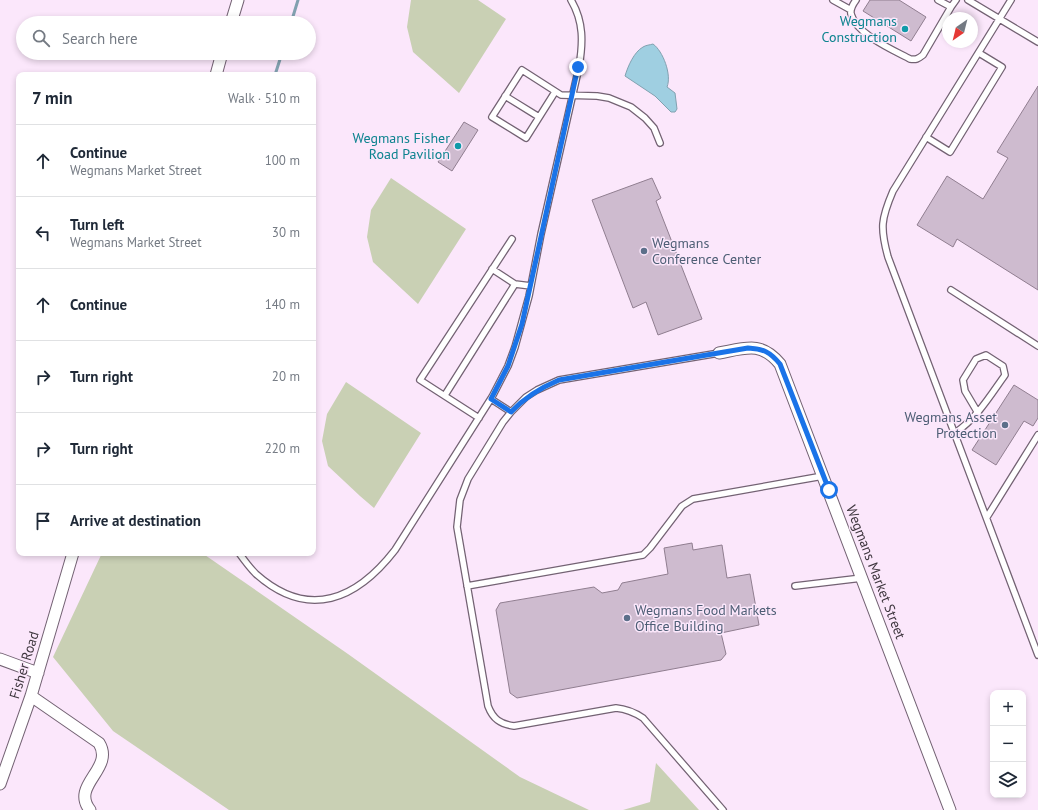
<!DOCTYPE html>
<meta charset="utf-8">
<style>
:root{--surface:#fff;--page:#f2f2f3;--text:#1f2937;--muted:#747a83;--line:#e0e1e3}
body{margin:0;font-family:"PT Sans",sans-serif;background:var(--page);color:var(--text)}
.controls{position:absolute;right:12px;bottom:12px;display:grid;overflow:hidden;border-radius:8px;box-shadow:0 2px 6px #0003}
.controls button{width:36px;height:36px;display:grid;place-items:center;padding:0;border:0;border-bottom:1px solid var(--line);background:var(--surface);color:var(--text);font:20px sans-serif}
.compass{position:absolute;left:942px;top:12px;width:36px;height:36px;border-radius:50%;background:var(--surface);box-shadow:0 2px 6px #0003;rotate:215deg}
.stop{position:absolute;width:12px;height:12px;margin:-9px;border:3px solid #1a73e8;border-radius:50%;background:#fff}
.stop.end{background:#1a73e8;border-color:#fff;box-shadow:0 1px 4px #0008}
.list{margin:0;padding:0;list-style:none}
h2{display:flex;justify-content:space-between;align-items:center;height:52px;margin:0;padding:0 16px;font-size:17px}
h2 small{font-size:13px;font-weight:400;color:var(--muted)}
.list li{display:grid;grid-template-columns:26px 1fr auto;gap:12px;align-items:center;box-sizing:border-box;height:72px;padding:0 16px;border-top:1px solid var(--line)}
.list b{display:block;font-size:15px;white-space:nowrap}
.list p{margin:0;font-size:13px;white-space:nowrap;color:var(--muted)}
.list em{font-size:13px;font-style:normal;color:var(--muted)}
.icon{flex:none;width:22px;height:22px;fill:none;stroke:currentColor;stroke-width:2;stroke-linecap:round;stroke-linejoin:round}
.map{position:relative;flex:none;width:1038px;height:810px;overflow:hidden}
.search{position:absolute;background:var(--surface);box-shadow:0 2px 6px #0003;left:16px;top:16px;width:300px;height:44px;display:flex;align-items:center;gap:10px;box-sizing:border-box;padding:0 14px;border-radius:22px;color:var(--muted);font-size:15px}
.panel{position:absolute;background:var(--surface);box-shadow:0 2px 6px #0003;left:16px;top:72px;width:300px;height:484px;border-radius:8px}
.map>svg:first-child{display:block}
.green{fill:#c9d0b4}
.water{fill:#9fcfe1;stroke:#82a1b0}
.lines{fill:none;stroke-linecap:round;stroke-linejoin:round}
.stream{stroke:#82a1b0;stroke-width:3}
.building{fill:#cebbcf;stroke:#907e90}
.lane-casing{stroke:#736273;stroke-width:8}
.street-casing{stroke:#736273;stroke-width:13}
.lane{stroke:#fff;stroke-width:5.5}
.street{stroke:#fff;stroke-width:11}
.route{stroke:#1a73e8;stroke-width:5}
.culture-dot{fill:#0f9aa8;stroke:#fbe7fb;stroke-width:1.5}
.service-dot{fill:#5c6f8a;stroke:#fbe7fb;stroke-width:1.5}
.labels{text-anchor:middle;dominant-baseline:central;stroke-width:3;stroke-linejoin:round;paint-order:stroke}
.culture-label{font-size:14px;fill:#0d838f;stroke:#fbe7fb;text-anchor:end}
.service-label{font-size:14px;fill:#4e5e75;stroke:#fbe7fb;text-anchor:start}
.street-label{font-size:14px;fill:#3e363e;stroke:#fbe7fb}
</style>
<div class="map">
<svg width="1038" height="810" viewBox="0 0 1038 810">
<rect width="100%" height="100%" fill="#fbe7fb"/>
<path class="green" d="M411 0H478L506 19 459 93 413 52 407 27Z
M391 178 466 229 418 304 373 262 367 237 371 210Z
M346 382 421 433 374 508 360 496 328 466 322 441 327 414Z
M102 553H202L348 654 520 777 589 810H229L113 731 53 657Z
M656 763 699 810H623L650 802Z"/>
<path class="water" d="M653 44C663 51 672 75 667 87L675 93 677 109 675 112H671L655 96 625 76C628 66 634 52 643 47 646 45 650 45 653 44Z"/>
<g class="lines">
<path class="stream" d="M291 23 298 0
M275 75 282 53"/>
</g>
<path class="building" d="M870 0H899L926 17 911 41 863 11Z
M1038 86V290L957 239 953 247 917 225 947 176 983 199 1008 158 997 152Z
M464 122 478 130 452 171 438 162Z
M652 178 661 198 656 201 702 319 658 335 646 302 633 308 592 200Z
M1014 385 1038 400V418L1033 426 1024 421 996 465 972 450Z
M692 543 693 550 722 545 727 578 750 574 759 625 721 633 726 654 721 660 517 698 510 693 496 610 500 603 594 587 602 593 618 590 622 583 668 574 664 548Z"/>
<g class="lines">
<g class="lane-casing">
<path id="lane" d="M833 0 851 10
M856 0C853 4 850 9 851 14 856 34 893 50 910 59 916 60 918 59 923 55L951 7 956 0
M938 0 951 7
M968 0 1038 42
M1011 0 893 191C881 219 880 228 888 257L1038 655
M555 92 526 138 492 117 522 70 561 95 597 96 609 98 631 107 645 118 654 128 660 143
M505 96 539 117
M926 137 950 152 1002 67 979 53
M515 284 531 286
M951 290 1038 346
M719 353 559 380 537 390 526 397 511 412 503 422 468 479 460 500 457 527 488 706C493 719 500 724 514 726L616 708C627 709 634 712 643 718L723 810
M445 395 515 284 492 269
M491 399 511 412
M479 418 420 380 512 239
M955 433C977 418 990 396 1005 375L1003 366 986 355 976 359 963 380 965 391 978 413
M987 517 1038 435
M239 553C244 560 250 568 256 574 309 621 357 599 395 550L492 397 508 366 515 347 529 296 541 234 579 67C583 43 584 22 571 0
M467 586 643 555 650 548 682 506 693 499 823 476
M795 586 862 578"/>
</g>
<g class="street-casing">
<path id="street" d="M231 23 238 0
M216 75 222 53
M719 353C746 348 761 341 780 364L950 810
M0 659 38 673
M31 696 99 743C115 769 70 785 90 810
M0 784 31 696 73 553"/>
</g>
<use href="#lane" class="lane"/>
<use href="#street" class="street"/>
</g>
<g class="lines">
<path class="route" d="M578 67 522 324 508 366 491 399 511 412C525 397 540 388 559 380L748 348C764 349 770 352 780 364L829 490"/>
</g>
<g class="culture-dot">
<circle cx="905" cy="29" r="4"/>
<circle cx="458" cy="146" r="4"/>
</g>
<g class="service-dot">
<circle cx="644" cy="251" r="4"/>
<circle cx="1005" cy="425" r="4"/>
<circle cx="627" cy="618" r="4"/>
</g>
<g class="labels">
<g class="culture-label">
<text x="897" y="21">Wegmans<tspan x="897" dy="16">Construction</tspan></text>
<text x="450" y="138">Wegmans Fisher<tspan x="450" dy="16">Road Pavilion</tspan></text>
</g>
<g class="service-label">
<text x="652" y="243">Wegmans<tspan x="652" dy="16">Conference Center</tspan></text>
<text x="997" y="417" text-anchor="end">Wegmans Asset<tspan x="997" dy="16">Protection</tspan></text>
<text x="635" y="610">Wegmans Food Markets<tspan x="635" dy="16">Office Building</tspan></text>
</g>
<g class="street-label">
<text transform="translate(876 572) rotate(69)">Wegmans Market Street</text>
<text transform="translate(24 665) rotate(-73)">Fisher Road</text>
</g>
</g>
</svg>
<div class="controls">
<button>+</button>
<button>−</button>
<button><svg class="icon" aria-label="layers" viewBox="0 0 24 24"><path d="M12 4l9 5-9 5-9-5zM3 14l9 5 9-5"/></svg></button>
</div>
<svg class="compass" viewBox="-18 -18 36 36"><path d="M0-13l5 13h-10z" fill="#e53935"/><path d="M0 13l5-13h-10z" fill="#747a83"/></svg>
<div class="stop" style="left:829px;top:490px"></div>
<div class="stop end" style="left:578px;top:67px"></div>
<div class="search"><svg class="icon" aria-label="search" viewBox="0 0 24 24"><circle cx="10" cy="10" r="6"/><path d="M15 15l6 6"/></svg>Search here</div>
<section class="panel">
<h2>7 min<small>Walk · 510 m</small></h2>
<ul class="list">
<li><svg class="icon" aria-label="ahead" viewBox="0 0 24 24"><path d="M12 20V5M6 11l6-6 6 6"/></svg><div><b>Continue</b><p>Wegmans Market Street</p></div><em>100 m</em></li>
<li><svg class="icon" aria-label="left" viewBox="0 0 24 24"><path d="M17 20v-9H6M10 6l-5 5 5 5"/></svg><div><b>Turn left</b><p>Wegmans Market Street</p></div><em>30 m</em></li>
<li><svg class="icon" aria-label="ahead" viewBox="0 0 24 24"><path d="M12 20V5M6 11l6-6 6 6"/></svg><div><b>Continue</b></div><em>140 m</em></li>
<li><svg class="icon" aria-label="right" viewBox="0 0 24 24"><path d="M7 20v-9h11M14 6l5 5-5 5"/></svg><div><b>Turn right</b></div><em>20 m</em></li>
<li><svg class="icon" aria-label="right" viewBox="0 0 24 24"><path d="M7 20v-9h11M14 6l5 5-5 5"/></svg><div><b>Turn right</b></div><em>220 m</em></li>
<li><svg class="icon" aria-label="arrive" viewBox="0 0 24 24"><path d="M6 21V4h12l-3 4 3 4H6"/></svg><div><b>Arrive at destination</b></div></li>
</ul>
</section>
</div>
